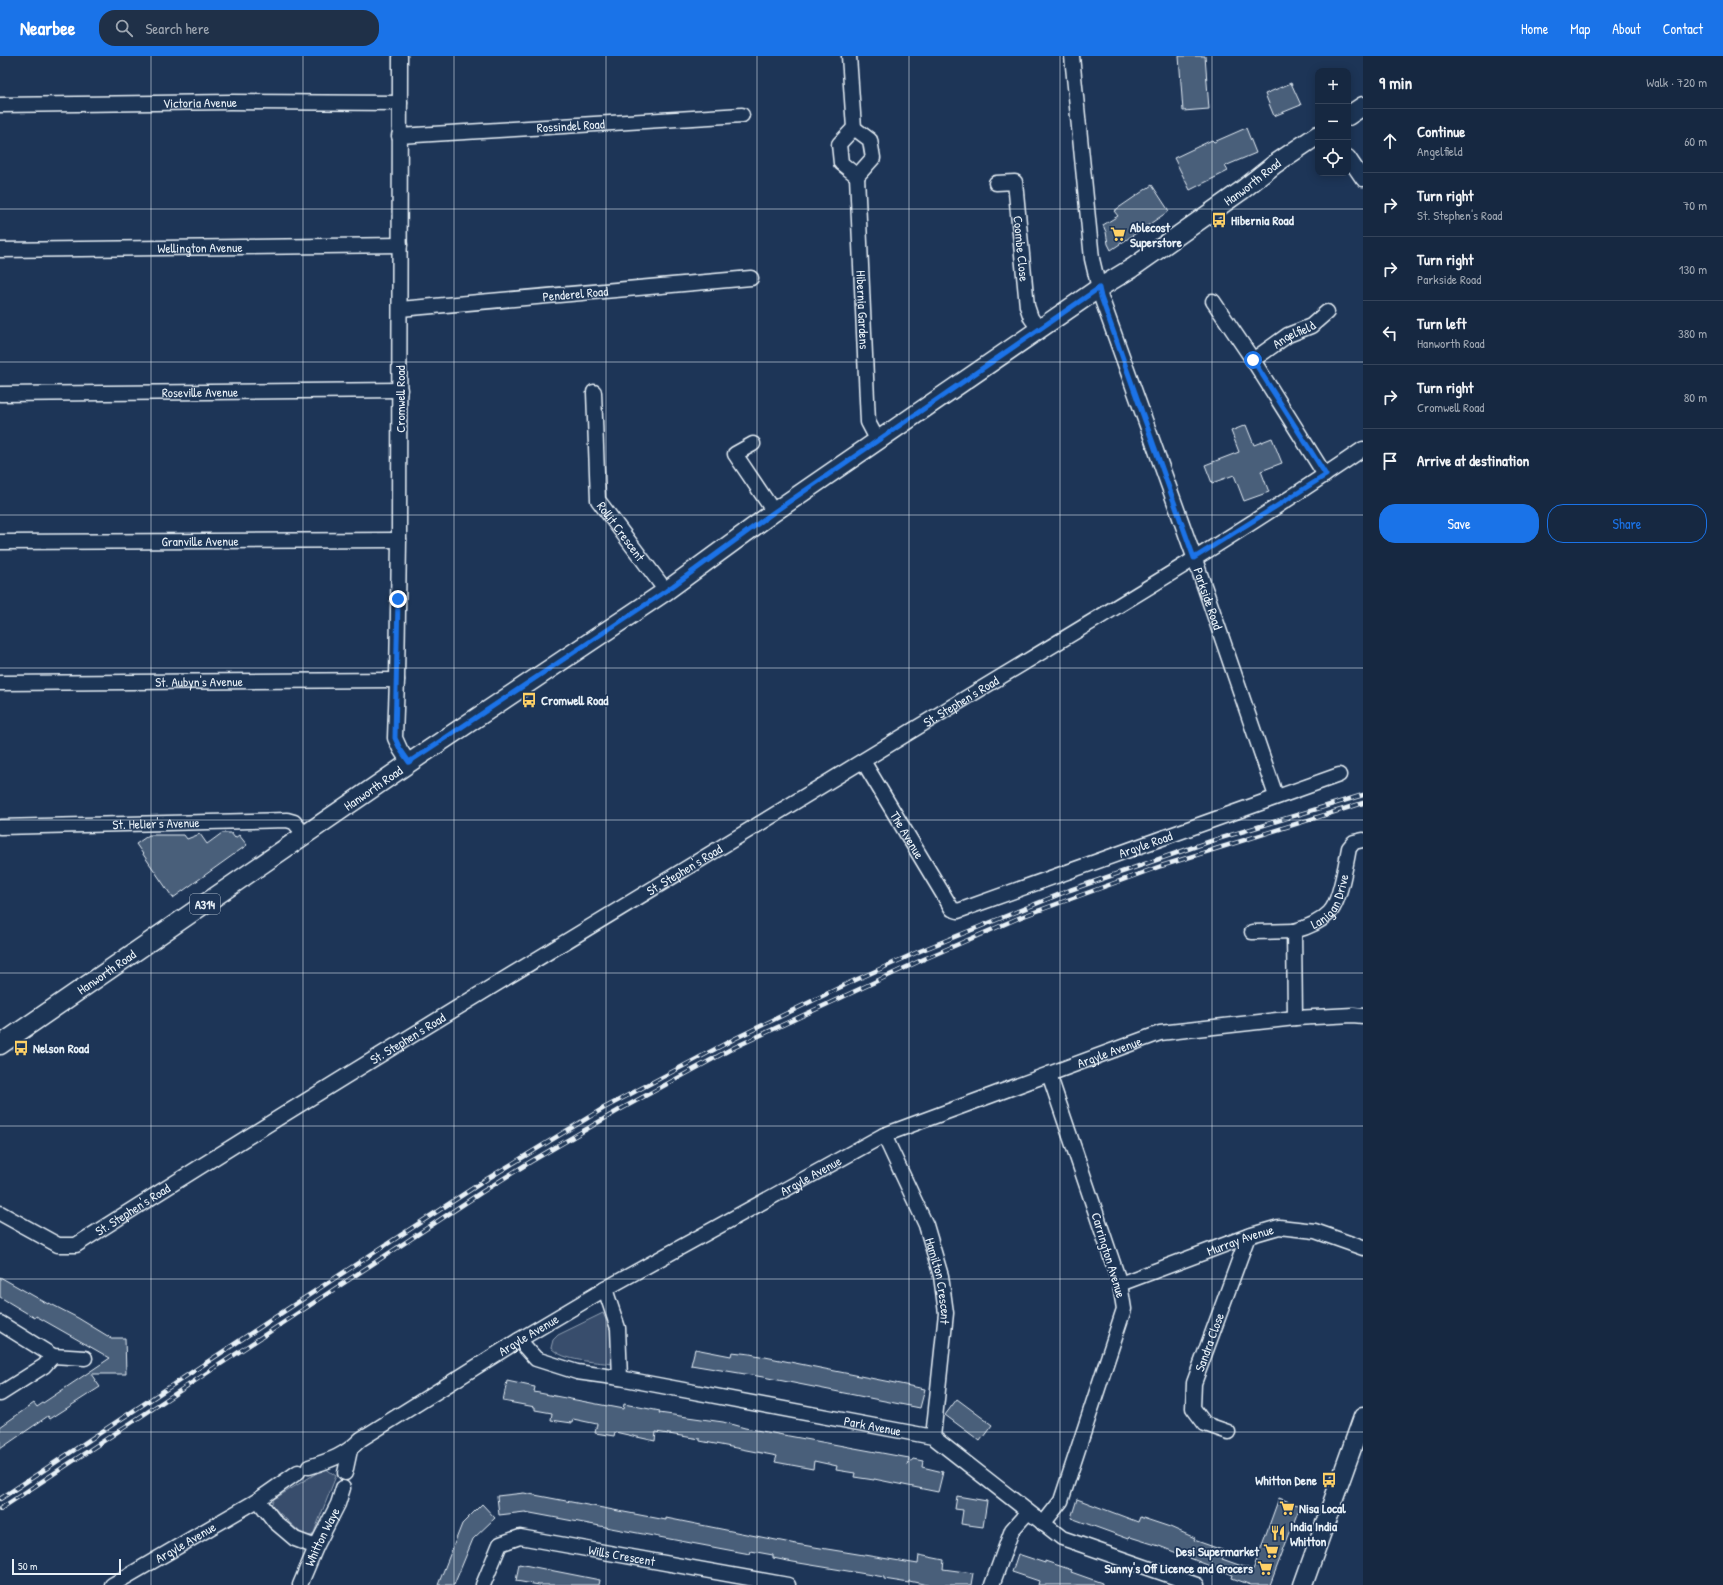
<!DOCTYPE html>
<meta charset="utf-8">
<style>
:root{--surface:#162841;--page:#1f3048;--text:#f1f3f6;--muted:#9ea6b1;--line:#35445a;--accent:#1a73e8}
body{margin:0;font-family:"Patrick Hand",sans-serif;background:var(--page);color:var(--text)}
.controls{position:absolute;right:12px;top:12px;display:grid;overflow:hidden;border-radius:8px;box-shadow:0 2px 10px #0003}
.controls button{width:36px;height:36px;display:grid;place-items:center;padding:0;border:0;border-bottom:1px solid var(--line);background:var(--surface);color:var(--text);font:20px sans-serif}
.scale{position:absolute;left:12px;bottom:10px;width:109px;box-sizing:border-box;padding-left:4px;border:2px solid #e8f1f8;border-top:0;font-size:11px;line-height:14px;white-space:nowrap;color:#e8f1f8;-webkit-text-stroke:3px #1d3557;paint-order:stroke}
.stop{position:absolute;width:12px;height:12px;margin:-9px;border:3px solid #1a73e8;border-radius:50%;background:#fff}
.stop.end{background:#1a73e8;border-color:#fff;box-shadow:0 1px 4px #0008}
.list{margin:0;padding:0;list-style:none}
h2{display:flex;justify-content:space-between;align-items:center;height:52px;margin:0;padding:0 16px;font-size:17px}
h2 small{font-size:13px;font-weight:400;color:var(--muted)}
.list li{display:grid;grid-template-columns:26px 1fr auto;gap:12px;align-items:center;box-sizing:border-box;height:64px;padding:0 16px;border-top:1px solid var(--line)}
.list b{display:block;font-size:15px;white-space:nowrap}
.list p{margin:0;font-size:13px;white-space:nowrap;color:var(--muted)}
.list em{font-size:13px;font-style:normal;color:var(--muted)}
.actions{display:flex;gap:8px;padding:12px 16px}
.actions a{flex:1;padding:9px 0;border:1px solid var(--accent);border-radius:16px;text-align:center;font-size:14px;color:var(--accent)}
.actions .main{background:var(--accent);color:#fff}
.icon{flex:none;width:22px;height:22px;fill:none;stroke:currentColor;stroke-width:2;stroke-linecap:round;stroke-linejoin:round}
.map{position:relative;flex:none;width:1363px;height:1529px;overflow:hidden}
header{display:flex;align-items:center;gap:24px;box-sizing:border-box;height:56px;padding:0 20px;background:var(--accent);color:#fff}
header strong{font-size:19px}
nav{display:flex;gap:22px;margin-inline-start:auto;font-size:14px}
.search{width:280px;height:36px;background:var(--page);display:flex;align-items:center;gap:10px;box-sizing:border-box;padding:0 14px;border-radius:16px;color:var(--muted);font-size:15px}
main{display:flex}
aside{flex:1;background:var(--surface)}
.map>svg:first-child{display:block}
.green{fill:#374d6c;stroke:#909fb2}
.building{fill:#495e7a;stroke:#e8f1f8}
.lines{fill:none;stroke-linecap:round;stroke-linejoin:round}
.minor-casing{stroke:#e8f1f8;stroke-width:17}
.major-casing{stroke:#e8f1f8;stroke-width:21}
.minor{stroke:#1d3557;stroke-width:14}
.major{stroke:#1d3557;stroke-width:18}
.rail-casing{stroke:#e8f1f8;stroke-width:4.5}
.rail{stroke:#1d3557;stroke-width:3;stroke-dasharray:9;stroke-linecap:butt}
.route{stroke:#1a73e8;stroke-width:5}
.grid{fill:none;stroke:#e8f1f8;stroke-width:1;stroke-opacity:0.55}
.labels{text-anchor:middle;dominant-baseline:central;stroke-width:3.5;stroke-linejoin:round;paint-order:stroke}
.shield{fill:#1d3557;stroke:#abb9c8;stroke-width:1}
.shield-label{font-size:12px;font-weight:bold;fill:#e8f1f8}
.street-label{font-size:13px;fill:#e8f1f8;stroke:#1d3557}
.poi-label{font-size:13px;font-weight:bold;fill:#e8f1f8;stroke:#1d3557;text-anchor:start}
</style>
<header>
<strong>Nearbee</strong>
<div class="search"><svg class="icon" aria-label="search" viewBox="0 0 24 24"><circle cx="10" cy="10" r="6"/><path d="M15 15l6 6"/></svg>Search here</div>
<nav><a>Home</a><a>Map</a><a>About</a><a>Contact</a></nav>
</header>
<main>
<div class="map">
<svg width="1363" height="1529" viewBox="0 0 1363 1529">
<rect width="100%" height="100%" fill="#1d3557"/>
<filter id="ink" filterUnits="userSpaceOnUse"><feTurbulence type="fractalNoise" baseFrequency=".025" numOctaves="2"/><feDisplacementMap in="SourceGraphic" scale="8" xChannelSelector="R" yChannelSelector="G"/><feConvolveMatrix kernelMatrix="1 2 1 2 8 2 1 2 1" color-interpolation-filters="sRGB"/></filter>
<g filter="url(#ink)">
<path class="green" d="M603 1257 612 1277V1308C593 1305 565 1306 551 1292L553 1284 558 1279Z
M325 1412 336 1420 313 1479 305 1481 271 1449 274 1443Z"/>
<path class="building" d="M1179 0H1205L1209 53 1183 55Z
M1291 27 1301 49 1274 60 1265 38Z
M1246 72 1256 97 1225 110 1228 115 1190 134 1174 102 1212 84 1214 86Z
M1152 129 1169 155 1111 194 1108 188 1106 176 1103 169 1118 160 1114 155Z
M1246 369 1254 389 1272 382 1282 407 1261 415 1269 436 1244 445 1234 419 1212 427 1205 409 1239 396 1231 375Z
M222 777H231L235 782 239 779 247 789 173 842 136 788 149 779H184L187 783 200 778 207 788Z
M0 1221 48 1248 49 1247 78 1262 111 1282H125L126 1318H91L100 1331 50 1363 48 1360 0 1393V1371L34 1347 37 1351 110 1302 36 1260 35 1262 0 1241Z
M695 1293 731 1300 732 1296 750 1298 925 1333 920 1352 763 1321 691 1309Z
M507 1325 535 1331 534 1336 623 1353 624 1348 660 1355 659 1357 723 1366 745 1372 909 1402 908 1409 913 1403 923 1405 922 1411 943 1416 938 1436 874 1423V1424L854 1421 855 1417 836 1414 837 1410 814 1405 813 1413 775 1406 777 1400 700 1385V1383L656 1376 655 1385 615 1376 614 1380 595 1377 597 1368 573 1363 572 1367 551 1364 552 1357 535 1354V1351L503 1345Z
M957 1343 992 1369 980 1385 945 1359Z
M524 1437 645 1460 666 1464V1462L796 1488 870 1500 918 1508 919 1499 944 1504 943 1513 973 1517 971 1529H928L909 1525V1527L884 1523V1521L793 1506 773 1502V1499L751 1495 750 1498 525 1456 499 1459 497 1440Z
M957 1440 987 1445 983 1471 961 1468 963 1454 955 1453Z
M1279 1442 1300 1450 1270 1529H1251L1232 1522 1233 1519 1159 1490 1130 1481 1129 1483 1071 1462 1077 1443 1138 1466 1140 1461 1170 1471 1195 1482 1194 1484 1225 1495 1222 1503 1253 1514Z
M482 1448 495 1462 473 1483 454 1529H438L462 1468Z
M1018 1498 1045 1507V1505L1072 1514 1071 1516 1102 1527V1529H1038L1039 1525 1012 1516Z
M519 1508 600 1524 599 1529H539L516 1525Z"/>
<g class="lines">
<g class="minor-casing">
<g id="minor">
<path d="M400 0 399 484 397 624 395 682 400 693 409 707"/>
<path d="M849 0 854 72"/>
<path id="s1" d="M1072 0 1092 203 1101 241 1198 512 1276 740"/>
<path id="s2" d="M0 49 231 46 400 47"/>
<path d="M854 72 870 84 873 102 857 120 841 107 839 88Z"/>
<path id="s3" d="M399 80 742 59"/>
<path d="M1348 101 1363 123"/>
<path id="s4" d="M857 120 868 366 878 385"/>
<path id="s5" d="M996 127 1015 126 1027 250 1031 262 1040 274"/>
<path id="s6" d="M0 194 400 189"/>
<path d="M1213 245 1253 304"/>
<path id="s7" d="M400 253 751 222"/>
<path id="s8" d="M594 336 598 444 666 535"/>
<path id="s9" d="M0 338 400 334"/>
<path d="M753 388 735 398 774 456"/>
<path id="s10" d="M1325 419 1253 304 1288 279 1311 270 1327 256"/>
<path id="s11" d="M0 486 399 484"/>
<path id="s12" d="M0 627 397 624"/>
<path id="s13" d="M863 705 952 853 958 855 1339 719"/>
<path id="s14" d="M0 771 287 764 294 766 305 779"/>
<path id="s15" d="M1294 875C1306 872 1320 866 1329 857 1340 847 1346 807 1349 792L1354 786 1363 784"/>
<path d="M1252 876 1294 875 1295 962"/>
<path id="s16" d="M884 1079 926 1169 941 1220 946 1257 933 1381"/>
<path id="s17" d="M0 1157 58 1189H76C354 1012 637 843 918 671 1067 580 1219 492 1363 393"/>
<path id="s18" d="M1120 1228 1248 1180 1279 1171 1315 1175 1363 1192"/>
<path d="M605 1233 618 1272 620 1322"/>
<path d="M0 1267 53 1300 85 1302"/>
<path id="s19" d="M519 1284 536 1303 577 1316 620 1322 933 1381 1062 1482 1197 1529"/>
<path d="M0 1338 44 1310 53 1300"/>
<path id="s20" d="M1228 1376 1205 1368 1193 1352 1194 1327 1248 1180"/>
<path id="s21" d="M309 1411C331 1404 344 1400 361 1383L519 1284 605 1233 884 1079 1160 977 1295 962 1353 959 1363 960"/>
<path d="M345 1417 350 1394"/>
<path d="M258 1444 275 1466 295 1483 316 1491"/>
<path d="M1043 1468 1061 1445 1124 1253 1120 1228 1049 1018"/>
<path id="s22" d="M112 1529 258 1444 298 1416"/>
<path id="s23" d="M300 1529 316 1491 338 1448 343 1432"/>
<path id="s24" d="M483 1529 500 1488 520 1481 788 1529"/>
<path d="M992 1529 1012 1474 1028 1456"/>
</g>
</g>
<g class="major-casing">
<g id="major">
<path d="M1348 60 1363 50"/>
<path id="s25" d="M0 989 409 707 666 535 774 456 1099 232 1132 212 1241 135 1275 108 1318 79"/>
<path d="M1303 1529 1363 1361"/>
</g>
</g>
<use href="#minor" class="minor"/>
<use href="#major" class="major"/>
<g class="rail-casing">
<path id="rail" d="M0 1443 286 1254 487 1123 604 1052 736 982 849 927 920 895 1070 834 1211 785 1363 739
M0 1453 482 1136 530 1106 621 1053 733 992 924 903 1021 861 1161 810 1363 747"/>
</g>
<use href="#rail" class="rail"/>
</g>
</g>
<g class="lines" filter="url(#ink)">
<path class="route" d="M398 543 395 682 400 693 409 706 666 535 774 456 1099 232 1101 241 1194 502 1326 419 1253 304"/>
</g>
<path class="grid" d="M151 0V1529M303 0V1529M454 0V1529M606 0V1529M757 0V1529M909 0V1529M1060 0V1529M1212 0V1529M0 153H1363M0 306H1363M0 459H1363M0 612H1363M0 764H1363M0 917H1363M0 1070H1363M0 1223H1363M0 1376H1363"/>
<defs>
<g id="bus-bare" transform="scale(1.2)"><path d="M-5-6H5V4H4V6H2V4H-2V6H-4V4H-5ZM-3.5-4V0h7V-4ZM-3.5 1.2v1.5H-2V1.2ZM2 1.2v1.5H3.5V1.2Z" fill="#ffd166" stroke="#1d3557" stroke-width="2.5" paint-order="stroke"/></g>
<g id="supermarket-bare" transform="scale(1.2)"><path d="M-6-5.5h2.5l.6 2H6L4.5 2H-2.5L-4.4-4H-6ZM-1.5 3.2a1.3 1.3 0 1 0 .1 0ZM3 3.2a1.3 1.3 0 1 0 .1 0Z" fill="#ffd166" stroke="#1d3557" stroke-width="2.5" paint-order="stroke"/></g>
<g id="restaurant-bare" transform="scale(1.2)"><path d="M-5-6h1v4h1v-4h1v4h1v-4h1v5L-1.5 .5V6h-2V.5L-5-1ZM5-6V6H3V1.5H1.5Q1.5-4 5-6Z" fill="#ffd166" stroke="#1d3557" stroke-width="2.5" paint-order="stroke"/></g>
</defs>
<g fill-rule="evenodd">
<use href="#bus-bare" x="1219" y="164"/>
<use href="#supermarket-bare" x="1118" y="178"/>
<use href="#bus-bare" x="529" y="644"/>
<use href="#bus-bare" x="21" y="992"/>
<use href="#bus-bare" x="1329" y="1424"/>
<use href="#supermarket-bare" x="1287" y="1452"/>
<use href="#restaurant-bare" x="1278" y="1477"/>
<use href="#supermarket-bare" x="1271" y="1495"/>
<use href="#supermarket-bare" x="1265" y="1512"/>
</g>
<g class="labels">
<rect class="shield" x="190" y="838" width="30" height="20" rx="3"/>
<g class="shield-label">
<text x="205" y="848">A314</text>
</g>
<g class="street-label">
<text stroke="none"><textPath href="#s2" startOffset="200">Victoria Avenue</textPath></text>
<text stroke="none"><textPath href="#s3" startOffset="172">Rossindel Road</textPath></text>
<text stroke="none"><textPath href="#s25" startOffset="1521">Hanworth Road</textPath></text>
<text stroke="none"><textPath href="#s6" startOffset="200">Wellington Avenue</textPath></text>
<text stroke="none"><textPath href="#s5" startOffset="86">Coombe Close</textPath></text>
<text stroke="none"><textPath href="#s7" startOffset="176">Penderel Road</textPath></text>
<text stroke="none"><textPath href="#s4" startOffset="134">Hibernia Gardens</textPath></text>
<text stroke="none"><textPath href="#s10" startOffset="184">Angelfield</textPath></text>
<text stroke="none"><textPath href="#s9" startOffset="200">Roseville Avenue</textPath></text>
<text transform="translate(400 343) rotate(-90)">Cromwell Road</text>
<text stroke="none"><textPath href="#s8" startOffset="147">Rollit Crescent</textPath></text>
<text stroke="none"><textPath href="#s11" startOffset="200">Granville Avenue</textPath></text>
<text stroke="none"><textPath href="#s1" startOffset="563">Parkside Road</textPath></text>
<text stroke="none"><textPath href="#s12" startOffset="199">St. Aubyn's Avenue</textPath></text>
<text stroke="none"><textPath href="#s17" startOffset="1123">St. Stephen's Road</textPath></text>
<text stroke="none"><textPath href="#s25" startOffset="453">Hanworth Road</textPath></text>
<text stroke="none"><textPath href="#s14" startOffset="156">St. Helier's Avenue</textPath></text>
<text stroke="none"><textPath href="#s13" startOffset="86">The Avenue</textPath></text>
<text stroke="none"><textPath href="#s13" startOffset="378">Argyle Road</textPath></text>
<text stroke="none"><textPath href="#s17" startOffset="799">St. Stephen's Road</textPath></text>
<text stroke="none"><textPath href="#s15" startOffset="50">Lanigan Drive</textPath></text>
<text stroke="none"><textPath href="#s25" startOffset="129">Hanworth Road</textPath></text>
<text stroke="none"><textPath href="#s17" startOffset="475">St. Stephen's Road</textPath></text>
<text stroke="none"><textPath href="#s21" startOffset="905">Argyle Avenue</textPath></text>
<text stroke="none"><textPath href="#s21" startOffset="581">Argyle Avenue</textPath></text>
<text stroke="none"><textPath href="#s17" startOffset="151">St. Stephen's Road</textPath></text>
<text stroke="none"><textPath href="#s18" startOffset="128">Murray Avenue</textPath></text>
<text transform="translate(1109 1199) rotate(73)">Carrington Avenue</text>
<text stroke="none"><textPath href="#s16" startOffset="157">Hamilton Crescent</textPath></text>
<text stroke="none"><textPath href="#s21" startOffset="257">Argyle Avenue</textPath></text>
<text stroke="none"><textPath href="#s20" startOffset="113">Sandra Close</textPath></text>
<text stroke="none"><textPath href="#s19" startOffset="369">Park Avenue</textPath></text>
<text stroke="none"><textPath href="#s23" startOffset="53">Whitton Waye</textPath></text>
<text stroke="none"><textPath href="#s22" startOffset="85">Argyle Avenue</textPath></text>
<text stroke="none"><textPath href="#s24" startOffset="169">Wills Crescent</textPath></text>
</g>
<g class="poi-label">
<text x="1231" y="164">Hibernia Road</text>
<text x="1130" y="171">Ablecost<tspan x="1130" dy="15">Superstore</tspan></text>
<text x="541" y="644">Cromwell Road</text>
<text x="33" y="992">Nelson Road</text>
<text x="1317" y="1424" text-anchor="end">Whitton Dene</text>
<text x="1299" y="1452">Nisa Local</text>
<text x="1290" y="1470">India India<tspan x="1290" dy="15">Whitton</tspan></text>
<text x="1259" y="1495" text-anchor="end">Desi Supermarket</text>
<text x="1253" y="1512" text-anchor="end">Sunny's Off Licence and Grocers</text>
</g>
</g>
</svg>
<div class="controls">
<button>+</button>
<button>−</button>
<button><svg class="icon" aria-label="locate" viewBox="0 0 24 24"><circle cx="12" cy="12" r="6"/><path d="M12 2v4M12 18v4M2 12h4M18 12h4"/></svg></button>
</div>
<div class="scale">50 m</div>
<div class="stop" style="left:1253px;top:304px"></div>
<div class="stop end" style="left:398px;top:543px"></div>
</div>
<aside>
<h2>9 min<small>Walk · 720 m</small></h2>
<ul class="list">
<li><svg class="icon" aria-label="ahead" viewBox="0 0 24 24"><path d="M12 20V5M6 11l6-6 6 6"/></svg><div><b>Continue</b><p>Angelfield</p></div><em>60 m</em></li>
<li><svg class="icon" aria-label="right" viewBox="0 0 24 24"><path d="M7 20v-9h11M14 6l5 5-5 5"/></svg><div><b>Turn right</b><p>St. Stephen's Road</p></div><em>70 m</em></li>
<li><svg class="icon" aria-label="right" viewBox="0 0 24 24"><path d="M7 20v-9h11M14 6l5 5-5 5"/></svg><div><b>Turn right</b><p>Parkside Road</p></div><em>130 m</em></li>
<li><svg class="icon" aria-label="left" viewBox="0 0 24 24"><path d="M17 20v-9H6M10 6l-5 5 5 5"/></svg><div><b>Turn left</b><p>Hanworth Road</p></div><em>380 m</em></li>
<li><svg class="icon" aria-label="right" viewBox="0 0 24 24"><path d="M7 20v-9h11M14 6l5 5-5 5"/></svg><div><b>Turn right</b><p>Cromwell Road</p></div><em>80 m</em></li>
<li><svg class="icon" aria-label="arrive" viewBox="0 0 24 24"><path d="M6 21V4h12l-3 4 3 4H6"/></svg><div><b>Arrive at destination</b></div></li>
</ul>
<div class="actions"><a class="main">Save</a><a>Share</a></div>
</aside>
</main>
